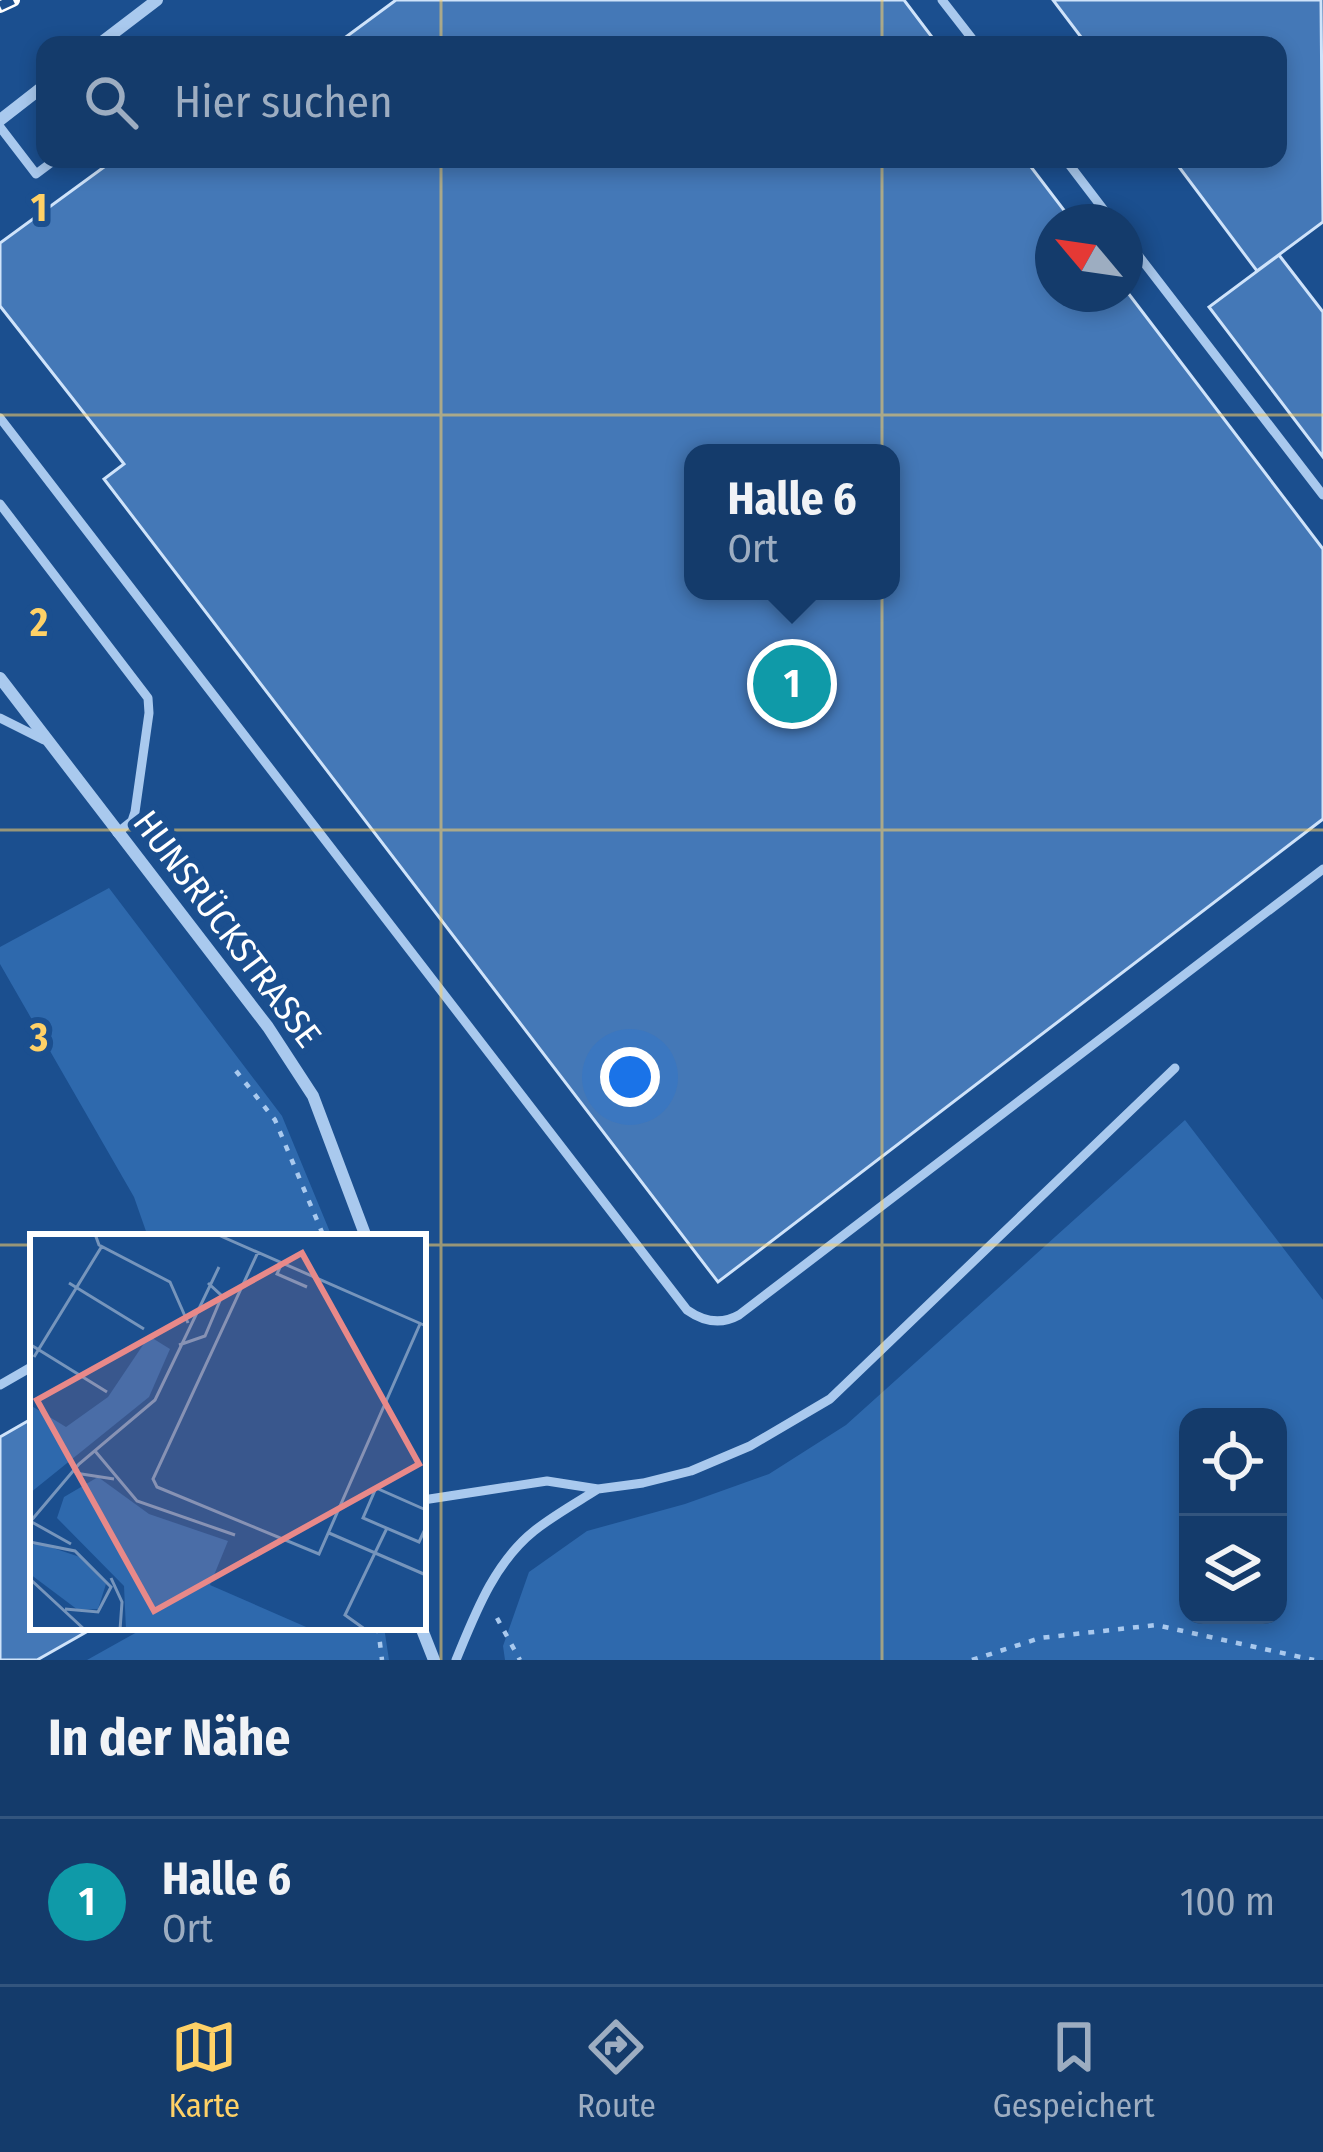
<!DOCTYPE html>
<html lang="de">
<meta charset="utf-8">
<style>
:root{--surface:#143b6b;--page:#1d4271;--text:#f1f3f6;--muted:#9dadc1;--line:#33557e;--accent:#ffd166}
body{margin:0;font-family:"Fira Sans Condensed",sans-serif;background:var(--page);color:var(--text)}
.controls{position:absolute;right:36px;bottom:36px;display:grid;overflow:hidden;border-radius:24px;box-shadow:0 6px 18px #0003}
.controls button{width:108px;height:108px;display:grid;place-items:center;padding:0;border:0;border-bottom:3px solid var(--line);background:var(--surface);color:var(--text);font:60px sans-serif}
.compass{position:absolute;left:1035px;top:204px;width:108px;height:108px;border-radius:50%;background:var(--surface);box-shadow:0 6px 18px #0003;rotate:299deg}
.you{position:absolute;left:630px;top:1077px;width:42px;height:42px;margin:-30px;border:9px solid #fff;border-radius:50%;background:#1a73e8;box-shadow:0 0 0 18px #1a73e833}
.badge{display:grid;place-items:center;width:78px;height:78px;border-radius:50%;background:var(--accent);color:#fff;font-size:39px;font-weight:700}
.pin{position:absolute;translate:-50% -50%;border:6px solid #fff;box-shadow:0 3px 12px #0006}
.popup{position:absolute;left:684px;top:444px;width:216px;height:156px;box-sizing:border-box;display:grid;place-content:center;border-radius:24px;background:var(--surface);filter:drop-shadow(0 3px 9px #0005);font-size:39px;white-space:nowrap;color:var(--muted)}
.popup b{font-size:45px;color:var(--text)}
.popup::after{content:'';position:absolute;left:50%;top:100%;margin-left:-24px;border:24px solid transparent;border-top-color:var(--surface)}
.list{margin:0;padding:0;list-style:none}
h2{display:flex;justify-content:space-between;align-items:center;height:156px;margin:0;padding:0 48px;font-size:51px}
h2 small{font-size:39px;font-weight:400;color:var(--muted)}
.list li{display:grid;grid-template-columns:78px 1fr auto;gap:36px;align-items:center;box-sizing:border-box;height:168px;padding:0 48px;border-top:3px solid var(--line)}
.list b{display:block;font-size:45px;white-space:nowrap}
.list p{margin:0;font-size:39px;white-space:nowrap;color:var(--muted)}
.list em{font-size:39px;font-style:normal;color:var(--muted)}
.icon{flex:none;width:66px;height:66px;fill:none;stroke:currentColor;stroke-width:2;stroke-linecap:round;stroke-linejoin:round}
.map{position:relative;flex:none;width:1323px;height:1660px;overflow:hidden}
.search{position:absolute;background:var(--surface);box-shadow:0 6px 18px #0003;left:36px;right:36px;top:36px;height:132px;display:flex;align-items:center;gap:30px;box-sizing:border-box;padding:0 42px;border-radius:24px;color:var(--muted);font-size:45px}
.sheet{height:324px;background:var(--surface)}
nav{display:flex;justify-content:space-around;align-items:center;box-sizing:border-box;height:168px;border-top:3px solid var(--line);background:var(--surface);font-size:33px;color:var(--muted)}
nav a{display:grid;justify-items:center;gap:6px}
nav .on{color:var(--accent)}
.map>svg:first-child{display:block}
.green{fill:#2e69ad;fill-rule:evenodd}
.building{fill:#4478b7;stroke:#cfe3fa;stroke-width:3;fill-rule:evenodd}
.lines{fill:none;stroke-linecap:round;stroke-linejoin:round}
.path{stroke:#a9c9ee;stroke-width:4.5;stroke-dasharray:6 9;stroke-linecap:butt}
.service{stroke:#a9c9ee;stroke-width:9}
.minor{stroke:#a9c9ee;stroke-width:12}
.rail-casing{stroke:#fff;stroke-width:14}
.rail{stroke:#1b4f8f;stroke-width:9;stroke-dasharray:27;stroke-linecap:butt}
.grid{fill:none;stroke:#ffd166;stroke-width:3;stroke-opacity:0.55}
.labels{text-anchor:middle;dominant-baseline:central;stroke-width:12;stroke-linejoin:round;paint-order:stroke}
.street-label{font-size:36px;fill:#fff;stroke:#1b4f8f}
.inset-road{fill:none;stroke:#7695bc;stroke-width:3}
.view{fill:#e88989;fill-opacity:0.15;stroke:#e88989;stroke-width:6}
.inset-edge{fill:none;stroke:#fff;stroke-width:6}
.grid-label{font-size:39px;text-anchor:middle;font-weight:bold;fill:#ffd166;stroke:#1b4f8f;stroke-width:12;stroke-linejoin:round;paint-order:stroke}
</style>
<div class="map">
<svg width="1323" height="1660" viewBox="0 0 1323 1660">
<rect width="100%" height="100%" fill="#1b4f8f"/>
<path class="green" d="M109 888 282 1116 332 1237H148L134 1197 0 964V947Z
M1185 1120 1323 1300V1660H505L503 1646 529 1572 587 1531 685 1504 769 1474 846 1425ZM1188 1417H1278V1615H1188Z
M146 1627H384L389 1660H87Z"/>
<path class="building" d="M396 0H904L938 45H335Z
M1053 0H1321L1323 222 1257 271 1173 159H1278V45H1087Z
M115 159H1025L1073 222H1053V294H1125V289L1323 549V819L718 1282 104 479 124 464 0 306V243ZM693 453H891V591H693Z
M1279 255 1323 312V457L1209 307Z
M33 1418V1627H95L37 1660H0V1437Z"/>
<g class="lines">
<path class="path" d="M236 1071 275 1120 324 1237
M497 1618 520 1660
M378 1627 382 1660
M972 1660 1040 1638 1156 1625 1314 1660"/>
<path class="service" d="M942 0 977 45
M0 127 36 174 56 159
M1065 159 1113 222
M1125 238 1323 495
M0 418 687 1310C704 1322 721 1325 739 1315L1323 869
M0 504 148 698 149 713 135 812 132 821 117 833
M0 718 44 740
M0 1385 33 1366
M423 1500 547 1481 598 1489 643 1483 691 1471 750 1446 830 1399 1175 1068
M456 1660C475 1614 494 1563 534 1531 554 1515 576 1503 598 1489"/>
<path class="minor" d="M98 45 157 0
M0 120 45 85
M0 678 268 1027 313 1096 366 1237
M421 1627 434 1660"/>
<g class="rail-casing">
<path id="rail" d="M0 6 13 0"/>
</g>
<use href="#rail" class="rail"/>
</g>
<path class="grid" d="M441 0V45M882 0V45M441 159V1660M882 159V1660M0 415H1323M0 830H1323M0 1245H33M423 1245H1323"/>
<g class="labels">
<g class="street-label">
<text transform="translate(227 929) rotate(53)">HUNSRÜCKSTRASSE</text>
</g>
</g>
<g transform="translate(30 1234)">
<rect width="396" height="396" fill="#1b4f8f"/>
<path d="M119 102 140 115 119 163 0 259V171L36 193 78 163ZM68 243 119 280 198 307 180 351 283 396H96L94 352 27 284 34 263ZM8 309 50 323 76 350 68 375 48 376 0 340V312Z" fill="#2e69ad"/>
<path class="inset-road" d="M65 0 69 11 140 48 158 89M186 0 396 92M228 18 123 245 127 253 289 320 390 90M252 29 247 40 277 53M39 49 114 95M1 111 77 158M149 111 175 102 192 62 178 49M4 123 72 12M65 217 107 267 205 301M45 239 84 245M396 276 346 254 333 284 389 308 396 293M0 287 41 310M0 288 49 230 125 166 189 33M299 299 396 341M0 308 45 317 81 353 68 378 35 375M81 344 92 368 90 396M0 345 55 396M336 396 315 381 357 294"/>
<path class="view" d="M272 19 389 230 124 377 7 166Z"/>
<rect width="396" height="396" class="inset-edge"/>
</g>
<g class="grid-label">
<text x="39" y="221">1</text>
<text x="39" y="636">2</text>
<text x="39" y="1051">3</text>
</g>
</svg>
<div class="controls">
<button><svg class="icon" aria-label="locate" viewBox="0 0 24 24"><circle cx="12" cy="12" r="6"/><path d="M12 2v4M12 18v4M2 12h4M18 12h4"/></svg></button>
<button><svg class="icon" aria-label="layers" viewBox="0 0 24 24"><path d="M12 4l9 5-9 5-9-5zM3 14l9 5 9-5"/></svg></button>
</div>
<svg class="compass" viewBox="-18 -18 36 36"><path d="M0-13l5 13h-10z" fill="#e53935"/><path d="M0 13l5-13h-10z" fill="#9dadc1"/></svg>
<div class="you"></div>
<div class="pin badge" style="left:792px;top:684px;background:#0f9aa8">1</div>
<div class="popup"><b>Halle 6</b>Ort</div>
<div class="search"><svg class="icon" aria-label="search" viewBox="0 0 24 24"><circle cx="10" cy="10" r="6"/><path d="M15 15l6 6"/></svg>Hier suchen</div>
</div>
<section class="sheet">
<h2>In der Nähe<small></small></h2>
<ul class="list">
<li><span class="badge" style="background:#0f9aa8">1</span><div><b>Halle 6</b><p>Ort</p></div><em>100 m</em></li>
</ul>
</section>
<nav>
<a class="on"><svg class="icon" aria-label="map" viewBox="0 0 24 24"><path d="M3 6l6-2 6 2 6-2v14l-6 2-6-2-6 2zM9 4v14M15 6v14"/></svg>Karte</a>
<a><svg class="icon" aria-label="directions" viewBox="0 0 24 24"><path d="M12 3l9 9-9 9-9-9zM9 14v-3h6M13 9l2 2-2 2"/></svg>Route</a>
<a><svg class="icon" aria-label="saved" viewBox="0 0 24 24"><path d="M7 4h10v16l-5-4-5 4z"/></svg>Gespeichert</a>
</nav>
